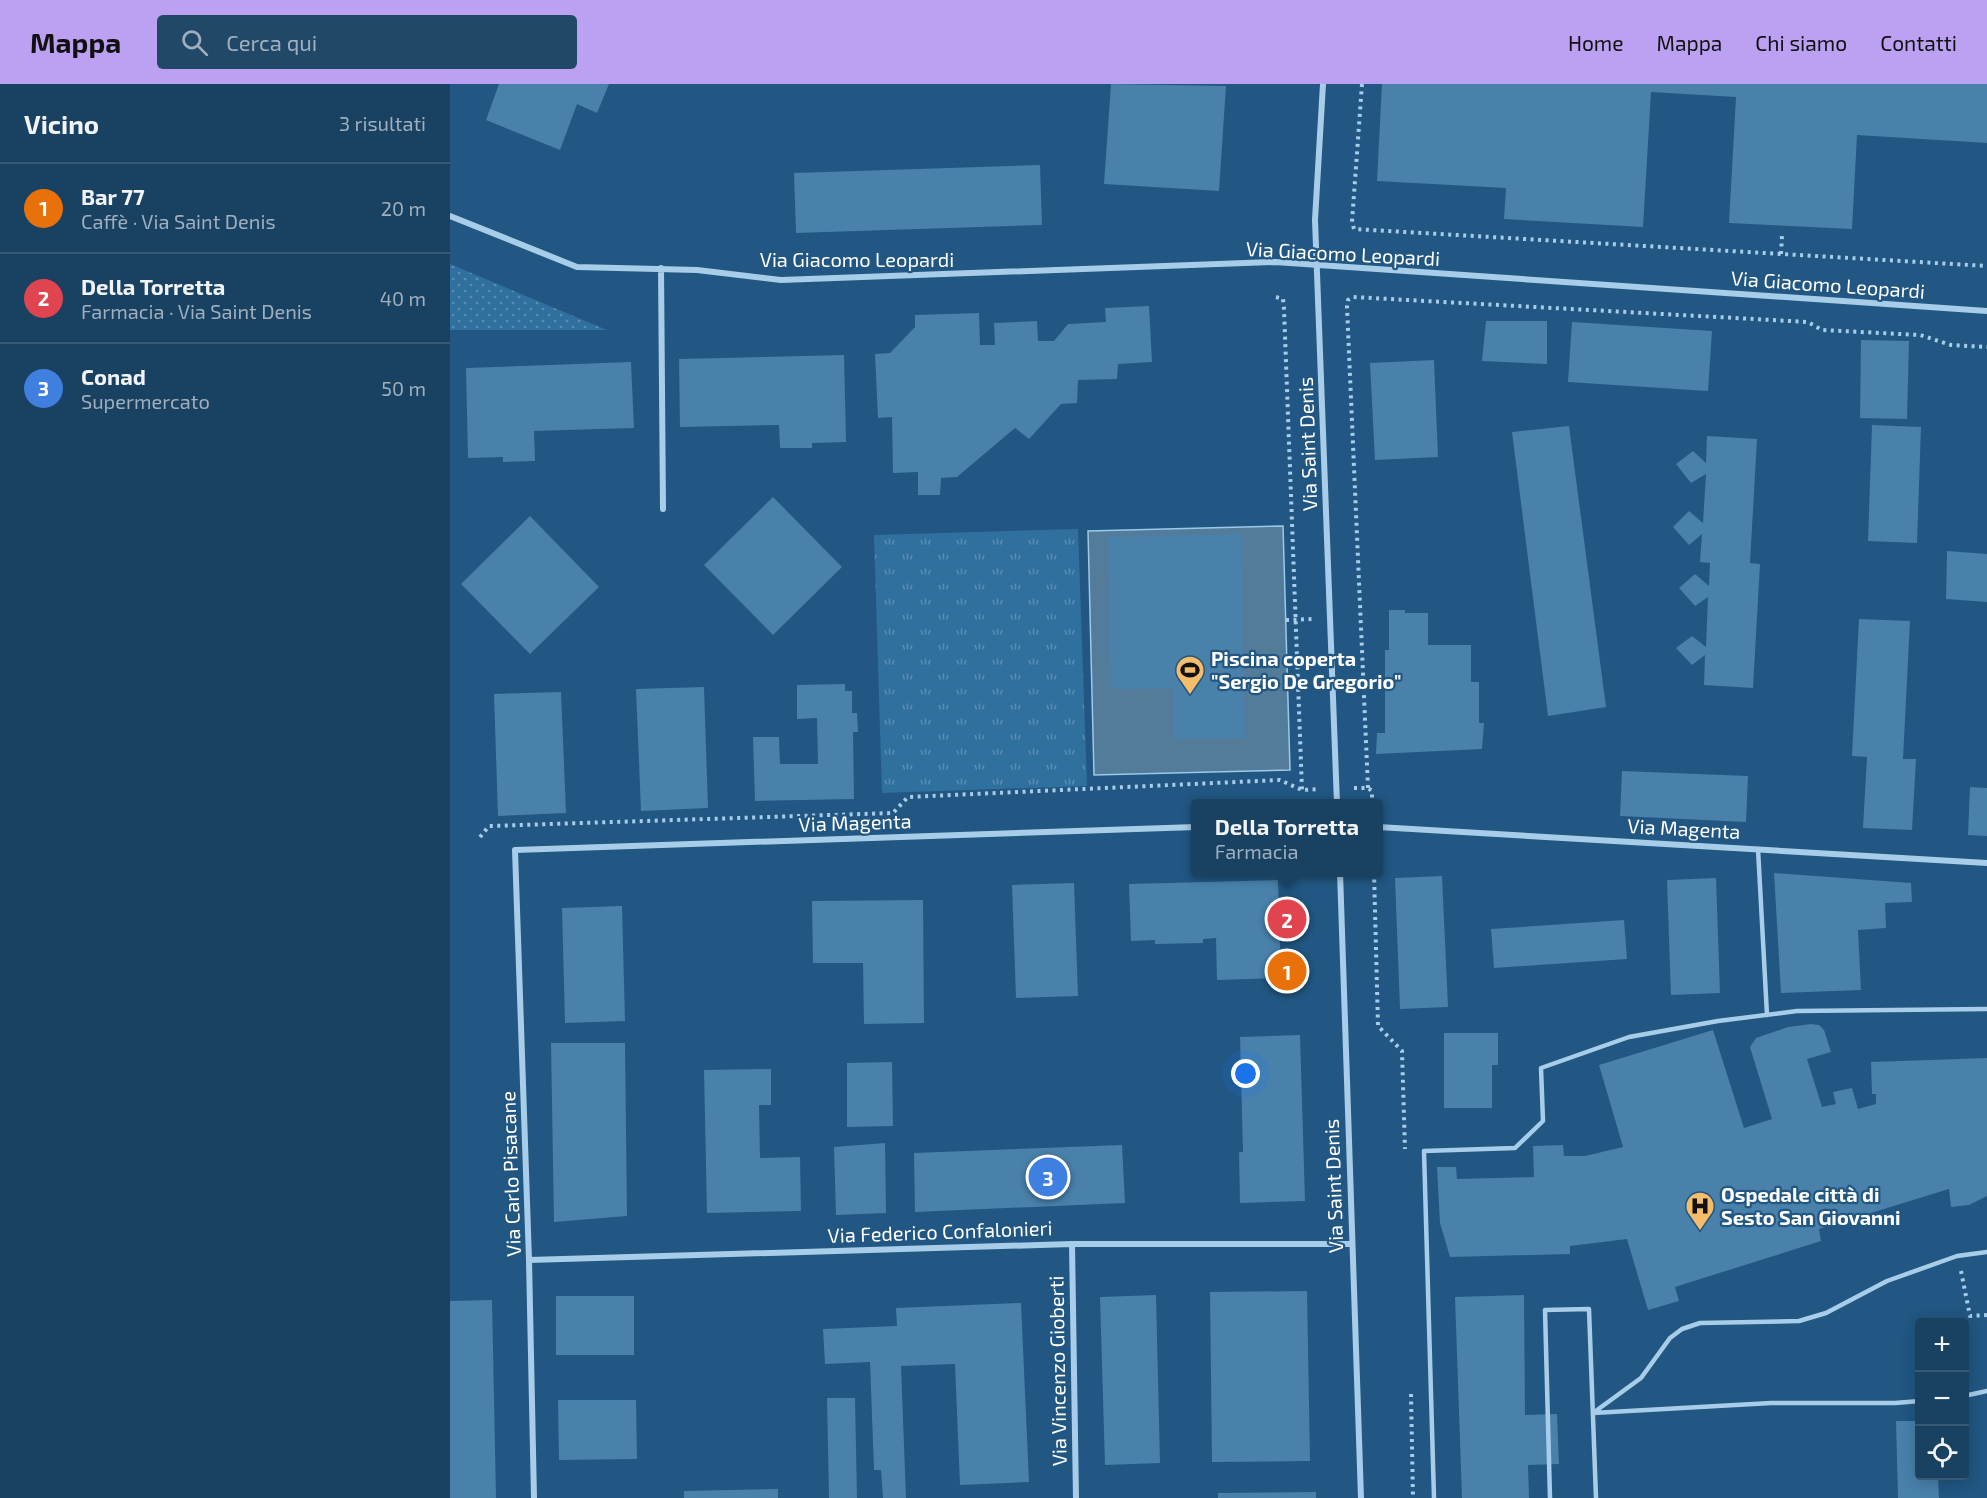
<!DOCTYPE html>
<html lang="it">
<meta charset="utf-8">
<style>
:root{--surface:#194162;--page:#224868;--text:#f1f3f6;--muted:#9fafbe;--line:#375a77;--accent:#bca0f2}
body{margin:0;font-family:"Exo 2",sans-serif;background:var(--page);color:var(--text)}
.controls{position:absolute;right:18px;bottom:18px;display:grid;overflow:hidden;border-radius:6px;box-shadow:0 3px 15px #0003}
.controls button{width:54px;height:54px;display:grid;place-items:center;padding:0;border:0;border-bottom:2px solid var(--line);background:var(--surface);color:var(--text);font:30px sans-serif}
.you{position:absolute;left:796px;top:990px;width:21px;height:21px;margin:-15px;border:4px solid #fff;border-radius:50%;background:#1a73e8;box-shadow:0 0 0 9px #1a73e833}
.badge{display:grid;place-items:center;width:39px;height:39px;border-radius:50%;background:var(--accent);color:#fff;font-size:20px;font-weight:700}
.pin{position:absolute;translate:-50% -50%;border:3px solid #fff;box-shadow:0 2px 6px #0006}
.popup{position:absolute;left:741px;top:715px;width:192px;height:78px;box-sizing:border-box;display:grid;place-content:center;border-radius:6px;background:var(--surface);filter:drop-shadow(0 2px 4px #0005);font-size:20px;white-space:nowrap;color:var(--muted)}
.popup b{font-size:22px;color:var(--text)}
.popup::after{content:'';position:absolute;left:50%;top:100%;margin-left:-12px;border:12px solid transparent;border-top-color:var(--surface)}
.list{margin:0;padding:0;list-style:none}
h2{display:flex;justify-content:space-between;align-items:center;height:78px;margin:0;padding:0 24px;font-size:26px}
h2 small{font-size:20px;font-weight:400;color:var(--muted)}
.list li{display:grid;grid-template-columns:39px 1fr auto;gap:18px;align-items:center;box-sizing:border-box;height:90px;padding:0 24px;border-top:2px solid var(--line)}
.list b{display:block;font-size:22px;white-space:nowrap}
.list p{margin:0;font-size:20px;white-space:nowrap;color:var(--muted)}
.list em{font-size:20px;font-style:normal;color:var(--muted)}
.icon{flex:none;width:33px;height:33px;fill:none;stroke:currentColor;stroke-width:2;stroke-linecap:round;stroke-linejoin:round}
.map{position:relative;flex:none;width:1537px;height:1414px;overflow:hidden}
header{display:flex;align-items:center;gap:36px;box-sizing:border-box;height:84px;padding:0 30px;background:var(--accent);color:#111}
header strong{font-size:28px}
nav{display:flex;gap:33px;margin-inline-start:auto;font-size:21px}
.search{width:420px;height:54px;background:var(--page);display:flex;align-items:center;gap:15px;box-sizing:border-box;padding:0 21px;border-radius:6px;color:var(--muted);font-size:22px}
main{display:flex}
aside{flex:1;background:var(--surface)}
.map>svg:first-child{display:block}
.grass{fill:url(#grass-dots)}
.park{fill:url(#park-tufts)}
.water{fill:#537b9a;stroke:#9bc9ea;stroke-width:1.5}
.building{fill:#4981ab}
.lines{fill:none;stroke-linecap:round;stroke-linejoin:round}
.path{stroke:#a8cde8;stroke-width:4;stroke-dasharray:3 4.5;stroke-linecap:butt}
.lane{stroke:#a8cde8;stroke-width:4.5}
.street{stroke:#a8cde8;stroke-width:6}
.labels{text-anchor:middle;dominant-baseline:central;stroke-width:4.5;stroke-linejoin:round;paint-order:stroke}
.street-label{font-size:20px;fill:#fff;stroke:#215782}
.poi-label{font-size:20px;font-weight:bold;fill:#fff;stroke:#215782;text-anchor:start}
</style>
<header>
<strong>Mappa</strong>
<div class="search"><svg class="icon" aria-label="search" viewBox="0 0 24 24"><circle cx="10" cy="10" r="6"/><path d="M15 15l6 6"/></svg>Cerca qui</div>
<nav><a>Home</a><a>Mappa</a><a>Chi siamo</a><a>Contatti</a></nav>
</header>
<main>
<aside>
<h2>Vicino<small>3 risultati</small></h2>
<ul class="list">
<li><span class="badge" style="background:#e8710a">1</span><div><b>Bar 77</b><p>Caffè · Via Saint Denis</p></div><em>20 m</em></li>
<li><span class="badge" style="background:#e0444e">2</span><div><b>Della Torretta</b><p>Farmacia · Via Saint Denis</p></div><em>40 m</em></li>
<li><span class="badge" style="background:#3f7fe0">3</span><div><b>Conad</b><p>Supermercato</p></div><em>50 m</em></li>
</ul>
</aside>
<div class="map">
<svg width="1537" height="1414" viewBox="0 0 1537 1414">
<defs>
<pattern id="grass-dots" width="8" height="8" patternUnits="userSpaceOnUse" patternTransform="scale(1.5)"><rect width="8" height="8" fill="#30709f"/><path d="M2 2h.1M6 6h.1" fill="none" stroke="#598db2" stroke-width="1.8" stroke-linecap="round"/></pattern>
<pattern id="park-tufts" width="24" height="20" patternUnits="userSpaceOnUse" patternTransform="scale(1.5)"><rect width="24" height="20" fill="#30709f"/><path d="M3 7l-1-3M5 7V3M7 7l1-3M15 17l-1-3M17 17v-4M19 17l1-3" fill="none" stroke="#598db2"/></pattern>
</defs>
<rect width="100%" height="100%" fill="#215782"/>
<path class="grass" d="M0 180 157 246H0Z"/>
<path class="park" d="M628 445 637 702 432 709 424 451Z"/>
<path class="water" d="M833 442 840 686 644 691 638 447Z"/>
<path class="building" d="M49 0H159L147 29 127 20 110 66 36 36Z
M661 0 776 2 769 107 654 100Z
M932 0H1537V59L1407 51 1402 145 1279 139 1286 13 1201 8 1193 143 1054 135 1056 104 927 97Z
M590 81 592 141 346 149 344 89Z
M699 222 702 278 668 280 667 295 628 296 627 319 611 320 579 355 565 344 507 393 491 394 490 411H468V388L443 389 442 333 428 334 425 270 440 269 465 243V231L529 229 530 261H545L544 239 587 237 588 257H604L618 240 656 238 655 224Z
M1036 237H1097V280L1032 277Z
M1122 238 1262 247 1258 307 1118 298Z
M1411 256 1459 257 1457 335 1410 334Z
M394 271 396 358 362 359V364H330L329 341 230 343 229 275Z
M984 276 988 373 925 376 920 279Z
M181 278 184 344 84 347 85 377 53 378V373L18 374 16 284Z
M1422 341 1471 343 1467 459 1418 457Z
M1119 342 1156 623 1098 632 1062 348Z
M1257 352 1307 355 1300 479 1310 480 1303 604 1254 601 1255 571 1242 581 1226 564 1242 552 1256 563 1258 513 1245 522 1229 504 1245 490 1259 502 1260 479 1250 478 1252 450 1239 461 1223 443 1239 427 1253 439 1256 390 1241 399 1226 380 1243 367 1256 379Z
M323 413 392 483 323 551 254 481Z
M80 432 149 503 80 570 11 500Z
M791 450 795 654 724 655 723 604 661 605 658 453Z
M1497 467 1537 470V518L1496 515Z
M939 526H955V529H978V561H1021V598H1029V639H1034L1032 665 926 670 927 649H935V566H939Z
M1409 535 1460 537 1453 675H1466L1462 746 1413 744 1417 673 1402 672Z
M395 600V607H402V629H407L408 648H403L404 715 305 717 303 653H329L330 680H368L367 634 347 635V601Z
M254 603 258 724 191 727 186 605Z
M111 608 116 729 48 732 44 610Z
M1172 687 1298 692 1296 738 1170 732Z
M1520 703 1537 704V752L1518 751Z
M1324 789 1461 799 1462 818 1435 819 1436 844 1408 846 1411 906 1331 909Z
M992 792 998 923 950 925 945 794Z
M1266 794 1270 909 1221 911 1217 796Z
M828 796 831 894 767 896 766 854 753 855V859L705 860V856L681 857 679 800Z
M624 799 628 912 566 914 562 801Z
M473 816 474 939 414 940 413 879H363L362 817Z
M172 822 175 937 115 939 112 824Z
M1174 836 1177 875 1044 884 1041 845Z
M1361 940 1369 941 1374 946 1381 968 1357 975 1372 1023 1386 1020 1383 1008 1402 1004 1408 1025 1426 1020V1010H1422L1421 978 1537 974V1112L1519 1121 1501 1123 1499 1105 1369 1145 1371 1157 1225 1203 1229 1217 1198 1226 1177 1155 1120 1162V1170L1000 1173 990 1139 987 1083H1006L1007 1095 1084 1093 1083 1062 1113 1061 1114 1072H1135L1173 1063 1149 981 1263 946 1294 1044 1322 1035 1300 963 1306 954 1338 943Z
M994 949H1048V981H1042V1024H994Z
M850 951 855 1117 790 1119 789 1068H793L790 953Z
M101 959H175L177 1132 104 1138Z
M442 978 443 1042 397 1043V979Z
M321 985V1021H309L310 1074 350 1073 351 1127 257 1129 254 986Z
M435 1059 436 1129 386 1131 384 1063Z
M672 1061 675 1119 465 1128 464 1069Z
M857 1207 860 1377 762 1378 760 1208Z
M706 1211 710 1379 655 1381 650 1213Z
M1074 1211 1075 1331 1107 1330 1109 1380 1078 1381 1079 1414H1012L1005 1213Z
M106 1212H184V1271H106Z
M42 1216 46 1414H0V1217Z
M571 1219 579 1398 510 1401 505 1280 451 1282 456 1414H433L431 1386H424L420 1278 375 1280 373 1245 447 1242 446 1224Z
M377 1314H405L407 1414H379Z
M108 1316H186L187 1375 109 1376Z
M1446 1337H1470V1392H1488L1489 1414H1448Z
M328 1405V1414H234V1407Z
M866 1408V1414H768V1409Z"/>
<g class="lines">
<path class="path" d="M912 0 902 138 904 145 1537 182
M1331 170 1332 151
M826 213 833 215 834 225 852 706
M836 536 864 535
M904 704H918L922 707V720
M918 704 897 223 898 216 903 213 1358 238 1372 246 1470 251 1501 261 1537 263
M30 753 39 742 443 729 458 713 830 696 852 706 870 705
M924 788 928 942 952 967 955 1065
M1511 1187 1520 1232 1537 1231
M961 1310 963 1414"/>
<path class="lane" d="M1308 765 1317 931
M1514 1312 1537 1307
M1143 1329 1191 1294 1220 1254 1232 1245 1250 1239 1349 1237 1376 1229 1437 1197 1507 1172 1537 1168
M1143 1329 1321 1319H1445L1470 1317
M984 1414 974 1067 1065 1064 1093 1037 1091 984 1179 953 1268 937 1347 927 1537 925
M1100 1414 1095 1226 1139 1225 1146 1414"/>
<path class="street" d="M873 0 865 136 887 720
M0 132 127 183 247 186 331 196 825 178 1537 227
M211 184 213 425
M928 743 1537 779
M890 788 911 1414
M622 1160 626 1414
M79 1176 622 1160H902
M84 1414 79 1176 65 766 746 743"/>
</g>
<defs>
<g id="stadium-pin" transform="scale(1.5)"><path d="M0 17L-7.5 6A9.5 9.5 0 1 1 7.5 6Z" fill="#f5bc69" stroke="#215782"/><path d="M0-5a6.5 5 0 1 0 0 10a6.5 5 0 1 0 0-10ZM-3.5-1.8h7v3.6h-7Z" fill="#111"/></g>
<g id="hospital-pin" transform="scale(1.5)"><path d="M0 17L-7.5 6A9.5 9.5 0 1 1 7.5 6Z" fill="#f5bc69" stroke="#215782"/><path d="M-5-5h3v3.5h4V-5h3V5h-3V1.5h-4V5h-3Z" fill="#111"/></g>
</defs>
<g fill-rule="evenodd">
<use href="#stadium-pin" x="740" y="586"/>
<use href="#hospital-pin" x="1250" y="1122"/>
</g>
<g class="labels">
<g class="street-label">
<text transform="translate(893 169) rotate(3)">Via Giacomo Leopardi</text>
<text x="407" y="175">Via Giacomo Leopardi</text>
<text transform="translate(1378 200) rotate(4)">Via Giacomo Leopardi</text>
<text transform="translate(857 360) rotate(-92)">Via Saint Denis</text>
<text transform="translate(405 738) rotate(-2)">Via Magenta</text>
<text transform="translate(1234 744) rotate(3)">Via Magenta</text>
<text transform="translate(60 1090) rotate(-92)">Via Carlo Pisacane</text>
<text transform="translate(883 1102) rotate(-92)">Via Saint Denis</text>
<text transform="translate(490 1147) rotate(-2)">Via Federico Confalonieri</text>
<text transform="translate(607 1287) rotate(-91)">Via Vincenzo Gioberti</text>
</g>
<g class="poi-label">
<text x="761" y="574">Piscina coperta<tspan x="761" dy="23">"Sergio De Gregorio"</tspan></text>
<text x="1271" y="1110">Ospedale città di<tspan x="1271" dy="23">Sesto San Giovanni</tspan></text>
</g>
</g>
</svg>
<div class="controls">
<button>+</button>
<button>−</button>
<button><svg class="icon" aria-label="locate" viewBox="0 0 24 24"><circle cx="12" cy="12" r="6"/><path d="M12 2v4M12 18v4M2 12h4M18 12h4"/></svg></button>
</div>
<div class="you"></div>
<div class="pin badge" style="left:837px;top:887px;background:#e8710a">1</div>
<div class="pin badge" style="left:837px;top:835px;background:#e0444e">2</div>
<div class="popup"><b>Della Torretta</b>Farmacia</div>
<div class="pin badge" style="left:598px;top:1093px;background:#3f7fe0">3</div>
</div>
</main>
